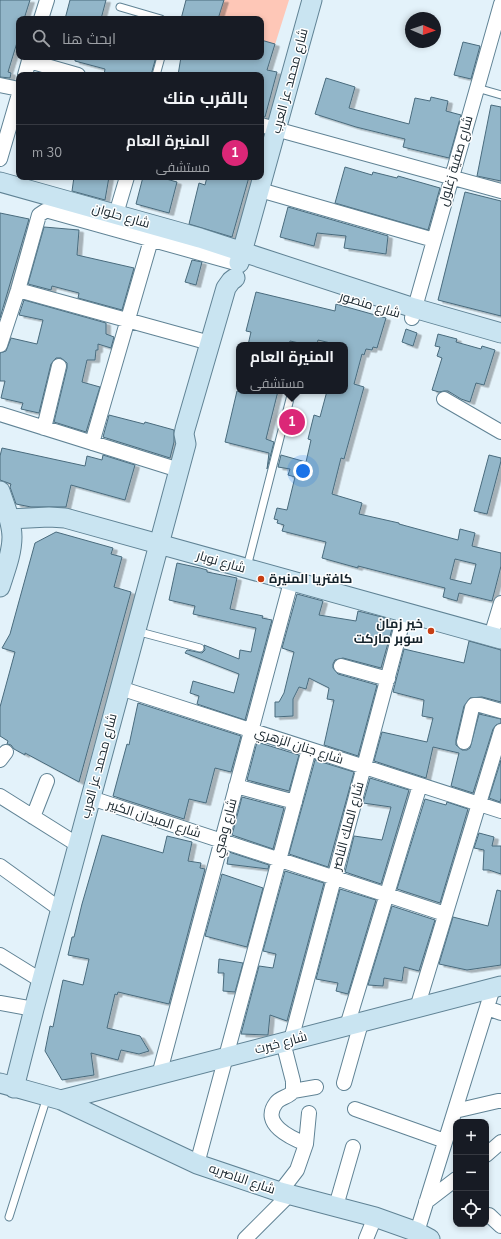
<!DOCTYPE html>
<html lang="ar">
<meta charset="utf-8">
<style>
:root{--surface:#171b24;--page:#20242c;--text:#f1f3f6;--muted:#9ea1a6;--line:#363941;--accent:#db2777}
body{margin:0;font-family:"Nunito Sans",Cairo,sans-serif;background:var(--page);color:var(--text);direction:rtl}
.controls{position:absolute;right:12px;bottom:12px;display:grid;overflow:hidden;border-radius:8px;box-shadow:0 2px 6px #0003}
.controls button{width:36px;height:36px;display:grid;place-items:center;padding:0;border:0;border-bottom:1px solid var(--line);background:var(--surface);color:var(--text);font:20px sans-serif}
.compass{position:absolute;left:405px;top:12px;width:36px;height:36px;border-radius:50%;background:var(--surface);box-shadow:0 2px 6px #0003;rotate:92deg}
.you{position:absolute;left:303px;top:471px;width:14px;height:14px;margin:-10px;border:3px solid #fff;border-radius:50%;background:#1a73e8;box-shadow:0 0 0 6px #1a73e833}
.badge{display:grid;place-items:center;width:26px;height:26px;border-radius:50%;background:var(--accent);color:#fff;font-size:13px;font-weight:700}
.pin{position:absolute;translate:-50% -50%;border:2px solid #fff;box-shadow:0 1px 4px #0006}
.popup{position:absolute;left:236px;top:342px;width:112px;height:52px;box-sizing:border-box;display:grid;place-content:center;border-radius:8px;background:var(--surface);filter:drop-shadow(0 1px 3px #0005);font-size:13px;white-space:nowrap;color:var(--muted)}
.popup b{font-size:15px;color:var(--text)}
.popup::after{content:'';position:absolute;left:50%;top:100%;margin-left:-8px;border:8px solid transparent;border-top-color:var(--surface)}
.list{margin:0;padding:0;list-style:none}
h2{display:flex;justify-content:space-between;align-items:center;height:52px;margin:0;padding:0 16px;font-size:17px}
h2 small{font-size:13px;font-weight:400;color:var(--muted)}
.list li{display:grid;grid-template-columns:26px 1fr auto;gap:12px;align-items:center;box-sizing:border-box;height:56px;padding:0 16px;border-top:1px solid var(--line)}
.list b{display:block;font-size:15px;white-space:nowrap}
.list p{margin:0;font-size:13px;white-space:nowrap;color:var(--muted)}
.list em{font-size:13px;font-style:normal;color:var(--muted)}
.icon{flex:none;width:22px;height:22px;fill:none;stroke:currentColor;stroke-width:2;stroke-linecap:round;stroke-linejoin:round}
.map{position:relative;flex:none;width:501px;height:1239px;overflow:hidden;direction:ltr}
.search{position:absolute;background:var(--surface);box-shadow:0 2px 6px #0003;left:16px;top:16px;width:248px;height:44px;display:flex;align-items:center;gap:10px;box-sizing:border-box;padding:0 14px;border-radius:8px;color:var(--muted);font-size:15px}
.panel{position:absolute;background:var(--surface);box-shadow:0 2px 6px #0003;left:16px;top:72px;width:248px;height:108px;border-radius:8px;direction:rtl}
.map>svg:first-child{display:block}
.green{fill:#fec7b7}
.building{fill:#92b6c9;stroke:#496b7d;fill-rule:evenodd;filter:url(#shadow)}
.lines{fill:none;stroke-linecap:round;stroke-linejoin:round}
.lane-casing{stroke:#608395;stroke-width:9}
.street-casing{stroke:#608395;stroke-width:16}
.secondary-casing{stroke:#608395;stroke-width:21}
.lane{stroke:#fff;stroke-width:7}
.street{stroke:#fff;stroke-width:14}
.secondary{stroke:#c9e4f1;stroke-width:19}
.poi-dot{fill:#c73e13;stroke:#fff;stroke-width:1.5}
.labels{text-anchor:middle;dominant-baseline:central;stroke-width:3;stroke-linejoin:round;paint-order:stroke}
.street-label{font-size:13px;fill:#15232b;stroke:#fff}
.poi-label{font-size:13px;font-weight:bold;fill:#15232b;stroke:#fff;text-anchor:start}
</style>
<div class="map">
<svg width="501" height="1239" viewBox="0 0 501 1239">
<defs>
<filter id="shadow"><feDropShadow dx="4.5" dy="2.5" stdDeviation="0" flood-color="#0004"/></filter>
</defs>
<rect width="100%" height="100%" fill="#e3f2fa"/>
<path class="green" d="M186 0H289L267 70 221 57H261V19H181Z"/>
<path class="building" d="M0 0H30L24 19H19V36L8 72 11 73 10 78 0 77Z
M70 0H106L101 19H65Z
M186 0H224L218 19H181Z
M261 40 275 44 267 70 277 72 265 117H261V75H178L181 57H261Z
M463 42 480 46 471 79 454 75Z
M75 57H156L151 75H104L105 69 75 61Z
M326 78 355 87 349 108 409 124 415 98 430 101 431 97 448 101 446 111 461 115 449 158 403 147 405 139 356 127 315 114Z
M491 105 501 107V181L477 176Z
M345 167 372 175 373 172 397 178 398 176 440 188 428 230 335 203Z
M74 177H109L105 200 72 191Z
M143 177H159L177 182 169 213 136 204Z
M207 177H249L232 237 189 224 199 183 205 185Z
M465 192 501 201V316L438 300Z
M288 207 388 236 386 254 344 248 346 236 317 233 314 246 280 237Z
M0 213 29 219 0 318Z
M44 227 79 230 77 255 134 268 122 310 78 298 79 293 52 286 51 290 28 284Z
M192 260 202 262 196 285 185 282Z
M256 292 335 311 336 304 386 318 377 348 373 347 372 350 366 349 364 355 362 354 354 384 364 387 344 459 341 458 332 494 362 503 359 514 399 523V524L458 540 460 529 475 533 472 546 501 553V566L492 601 459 593 457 601 443 597 445 588 358 566V568L322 558 326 542 282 531 284 525 277 523 278 520 274 519 277 508 287 510 295 477 288 475 290 469 278 467 281 455 306 462 311 440 308 439 314 415 320 417 327 391H345V345H339L318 340 317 345H308L290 341 289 345H248L251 332 246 331ZM455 559 476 564 471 584 450 579Z
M24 300 106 323V334L114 337 111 348 98 344V350H96L95 360H87L82 382 100 387 86 432 54 422 67 368V363L61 358H56L51 364 39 413 21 409 23 403 1 398 5 381H0V353L6 351 11 338 37 344 43 320 19 315Z
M406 329 417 333 413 346 402 342Z
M438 334 457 339 456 342 481 349 482 346 495 350 484 385 476 383 470 402 461 399 448 391H444L439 392 432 390 442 358 437 356 440 347 435 346Z
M237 391H278L266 439 274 442 267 469 269 453 225 442Z
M109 415 144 424 145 422 174 430V442L170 458 103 437Z
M2 448 85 466 87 456 102 460 103 455 135 465 125 500 71 485 66 507H31L16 504 10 487 11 484 0 480V456Z
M489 455 501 458V461L487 514 474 511Z
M56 532 113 548 111 554 122 557 114 587 131 592 79 782 25 753V755L14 749 11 745 7 744 8 741 0 736V707L15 652 2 648 10 634 35 543Z
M177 563 200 568 207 570V572L237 578 230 609 263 616 262 618 272 620 245 720 197 704 199 696 190 693 193 681 234 693 239 674 185 653 187 650 202 653 205 650 204 645 239 659 240 650 251 652 256 628 193 614 195 606 169 600Z
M297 594 323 601 319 615 356 621 358 611 390 619 388 628 392 629 381 668 343 658 335 660 333 664V668L338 674 377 685 358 756 324 745 334 700 327 699 329 688 309 678 306 689 299 687 293 699V716L275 717V702H279L284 693 294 652 282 648Z
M469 641 501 650V702L482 697 470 698 464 706 456 740V745L462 750H467L470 748 479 714 501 719V723L496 725 493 729 473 793 451 786 459 753 433 747 426 778 374 761 382 732 427 742 433 718 422 716 424 700 393 692 404 649 464 663Z
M138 703 241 736 231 772 215 768 206 803 189 799 184 819 113 796 127 744 129 745Z
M257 742 299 755 289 791 247 780Z
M315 760 354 772 328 867 289 854Z
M501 760V798L500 802 489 798Z
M370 778 409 790 381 884 345 872 354 836 382 840 391 807 363 803Z
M242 797 284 808 273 849 232 835Z
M425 799 446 805 447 802 468 809 440 903 397 889Z
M479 833 494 837 492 846H501V874L489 870H483L484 850 474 848Z
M102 835 163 853 167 836 192 842 188 861 201 863 200 868 205 869 169 1004 118 992 117 995 115 994 107 1028 140 1036 149 1051 139 1054 121 1050 118 1060 91 1053 94 1075 62 1080 45 1051 50 1026 53 1027 63 980 83 985 89 959 68 955 72 937H74L82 904Z
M229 852 269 865 268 869 227 864Z
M285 871 324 883 287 1021 270 1015 268 1035 241 1034 259 966 273 968 276 954 263 951Z
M222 874 263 888 247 947 205 936Z
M340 889 376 900 348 994 336 991 338 983 316 979Z
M497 890 501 891V965L467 970 439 964 453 917 488 926Z
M392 906 435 920 419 971 404 967 402 981 384 978 383 986 368 985Z
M219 959 243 963 235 992 223 991 224 973H218Z"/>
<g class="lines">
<g class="lane-casing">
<path id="lane" d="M120 7 161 19
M156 75 161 57
M477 88 501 95
M247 567 292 391
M136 631 200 648
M9 1217 47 1097"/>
</g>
<g class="street-casing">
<path id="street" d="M41 19 47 0
M29 61 78 75
M25 75 30 57
M0 85 19 89
M261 125 501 191
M0 159 19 94
M260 190 434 240
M116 214 127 177
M18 290 210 343
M412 318 501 4
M0 345 18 290 39 215 45 211H49L239 264
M444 399 501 432
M0 414 179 470
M44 428 59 366
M92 443 151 240
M491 636 501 603
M341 666 388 679
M120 688 501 811
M464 742 472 708 474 705H480L501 711
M0 760 6 752
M236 786 295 802
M0 796 78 845
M91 798 445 914
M33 817 47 781
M0 866 61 910
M0 955 42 981
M0 1003 34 1009
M417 1008 501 731
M487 1008 501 1013
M347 1026 420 785
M291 1040 405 613
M283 1042 293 1081V1091C290 1097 280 1097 276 1103 260 1124 291 1138 306 1144
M159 1075 291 582
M344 1083 361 1023
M293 1091 316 1087
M355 1109 445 1141
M455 1111 498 1101H501
M486 1155 501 1142
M197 1164 309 749
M280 1192 297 1170 306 1144 309 1113
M426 1202 456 1179
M336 1206 353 1147
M489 1215 501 1226
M417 1232 493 988
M245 1239 289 1195
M366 1239 375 1217"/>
</g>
<g class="secondary-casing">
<path id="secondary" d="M0 182 200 238 414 308 501 333
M239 263 312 0
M0 491C5 506 12 522 12 537 12 554 5 571 0 587
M9 519 49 517 65 518 501 639
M0 1083 61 1100 197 1164 280 1192 375 1217 417 1232 430 1239
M14 1088 34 1009 186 444 184 434 185 429 226 288 231 281 235 278
M61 1100 501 986"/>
</g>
<use href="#lane" class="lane"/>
<use href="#street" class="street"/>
<use href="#secondary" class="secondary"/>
</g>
<g class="poi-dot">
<circle cx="261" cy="579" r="4"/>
<circle cx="431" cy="631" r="4"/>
</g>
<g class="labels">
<g class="street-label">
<text transform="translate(290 81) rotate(-75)">شارع محمد عز العرب</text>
<text transform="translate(456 161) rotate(-74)">شارع صفية زغلول</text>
<text transform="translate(121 216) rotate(16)">شارع حلوان</text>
<text transform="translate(370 305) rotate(17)">شارع منصور</text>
<text transform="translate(221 562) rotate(16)">شارع نوبار</text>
<text transform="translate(299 746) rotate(18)">شارع جنان الزهري</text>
<text transform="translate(99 766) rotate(-75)">شارع محمد عز العرب</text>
<text transform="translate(154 819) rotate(18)">شارع الميدان الكبير</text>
<text transform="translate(348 826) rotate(-75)">شارع الملك الناصر</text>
<text transform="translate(225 828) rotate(-75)">شارع وهبي</text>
<text transform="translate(281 1043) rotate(-15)">شارع خيرت</text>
<text transform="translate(242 1179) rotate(19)">شارع الناصريه</text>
</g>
<g class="poi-label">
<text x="269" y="579">كافتريا المنيرة</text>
<text x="423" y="624" text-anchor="end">خير زمان<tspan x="423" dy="15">سوبر ماركت</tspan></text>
</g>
</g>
</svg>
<div class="controls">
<button>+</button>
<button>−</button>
<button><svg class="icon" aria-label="locate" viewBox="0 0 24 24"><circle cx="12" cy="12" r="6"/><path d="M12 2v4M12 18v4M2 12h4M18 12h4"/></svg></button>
</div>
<svg class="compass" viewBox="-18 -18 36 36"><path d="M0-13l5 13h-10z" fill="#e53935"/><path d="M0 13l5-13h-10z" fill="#9ea1a6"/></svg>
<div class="you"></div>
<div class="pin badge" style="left:292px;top:422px">1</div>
<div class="popup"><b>المنيرة العام</b>مستشفى</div>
<div class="search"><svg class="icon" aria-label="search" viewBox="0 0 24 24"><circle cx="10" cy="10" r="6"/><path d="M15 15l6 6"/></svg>ابحث هنا</div>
<section class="panel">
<h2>بالقرب منك<small></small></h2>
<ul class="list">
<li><span class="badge">1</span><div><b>المنيرة العام</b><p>مستشفى</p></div><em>30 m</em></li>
</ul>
</section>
</div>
